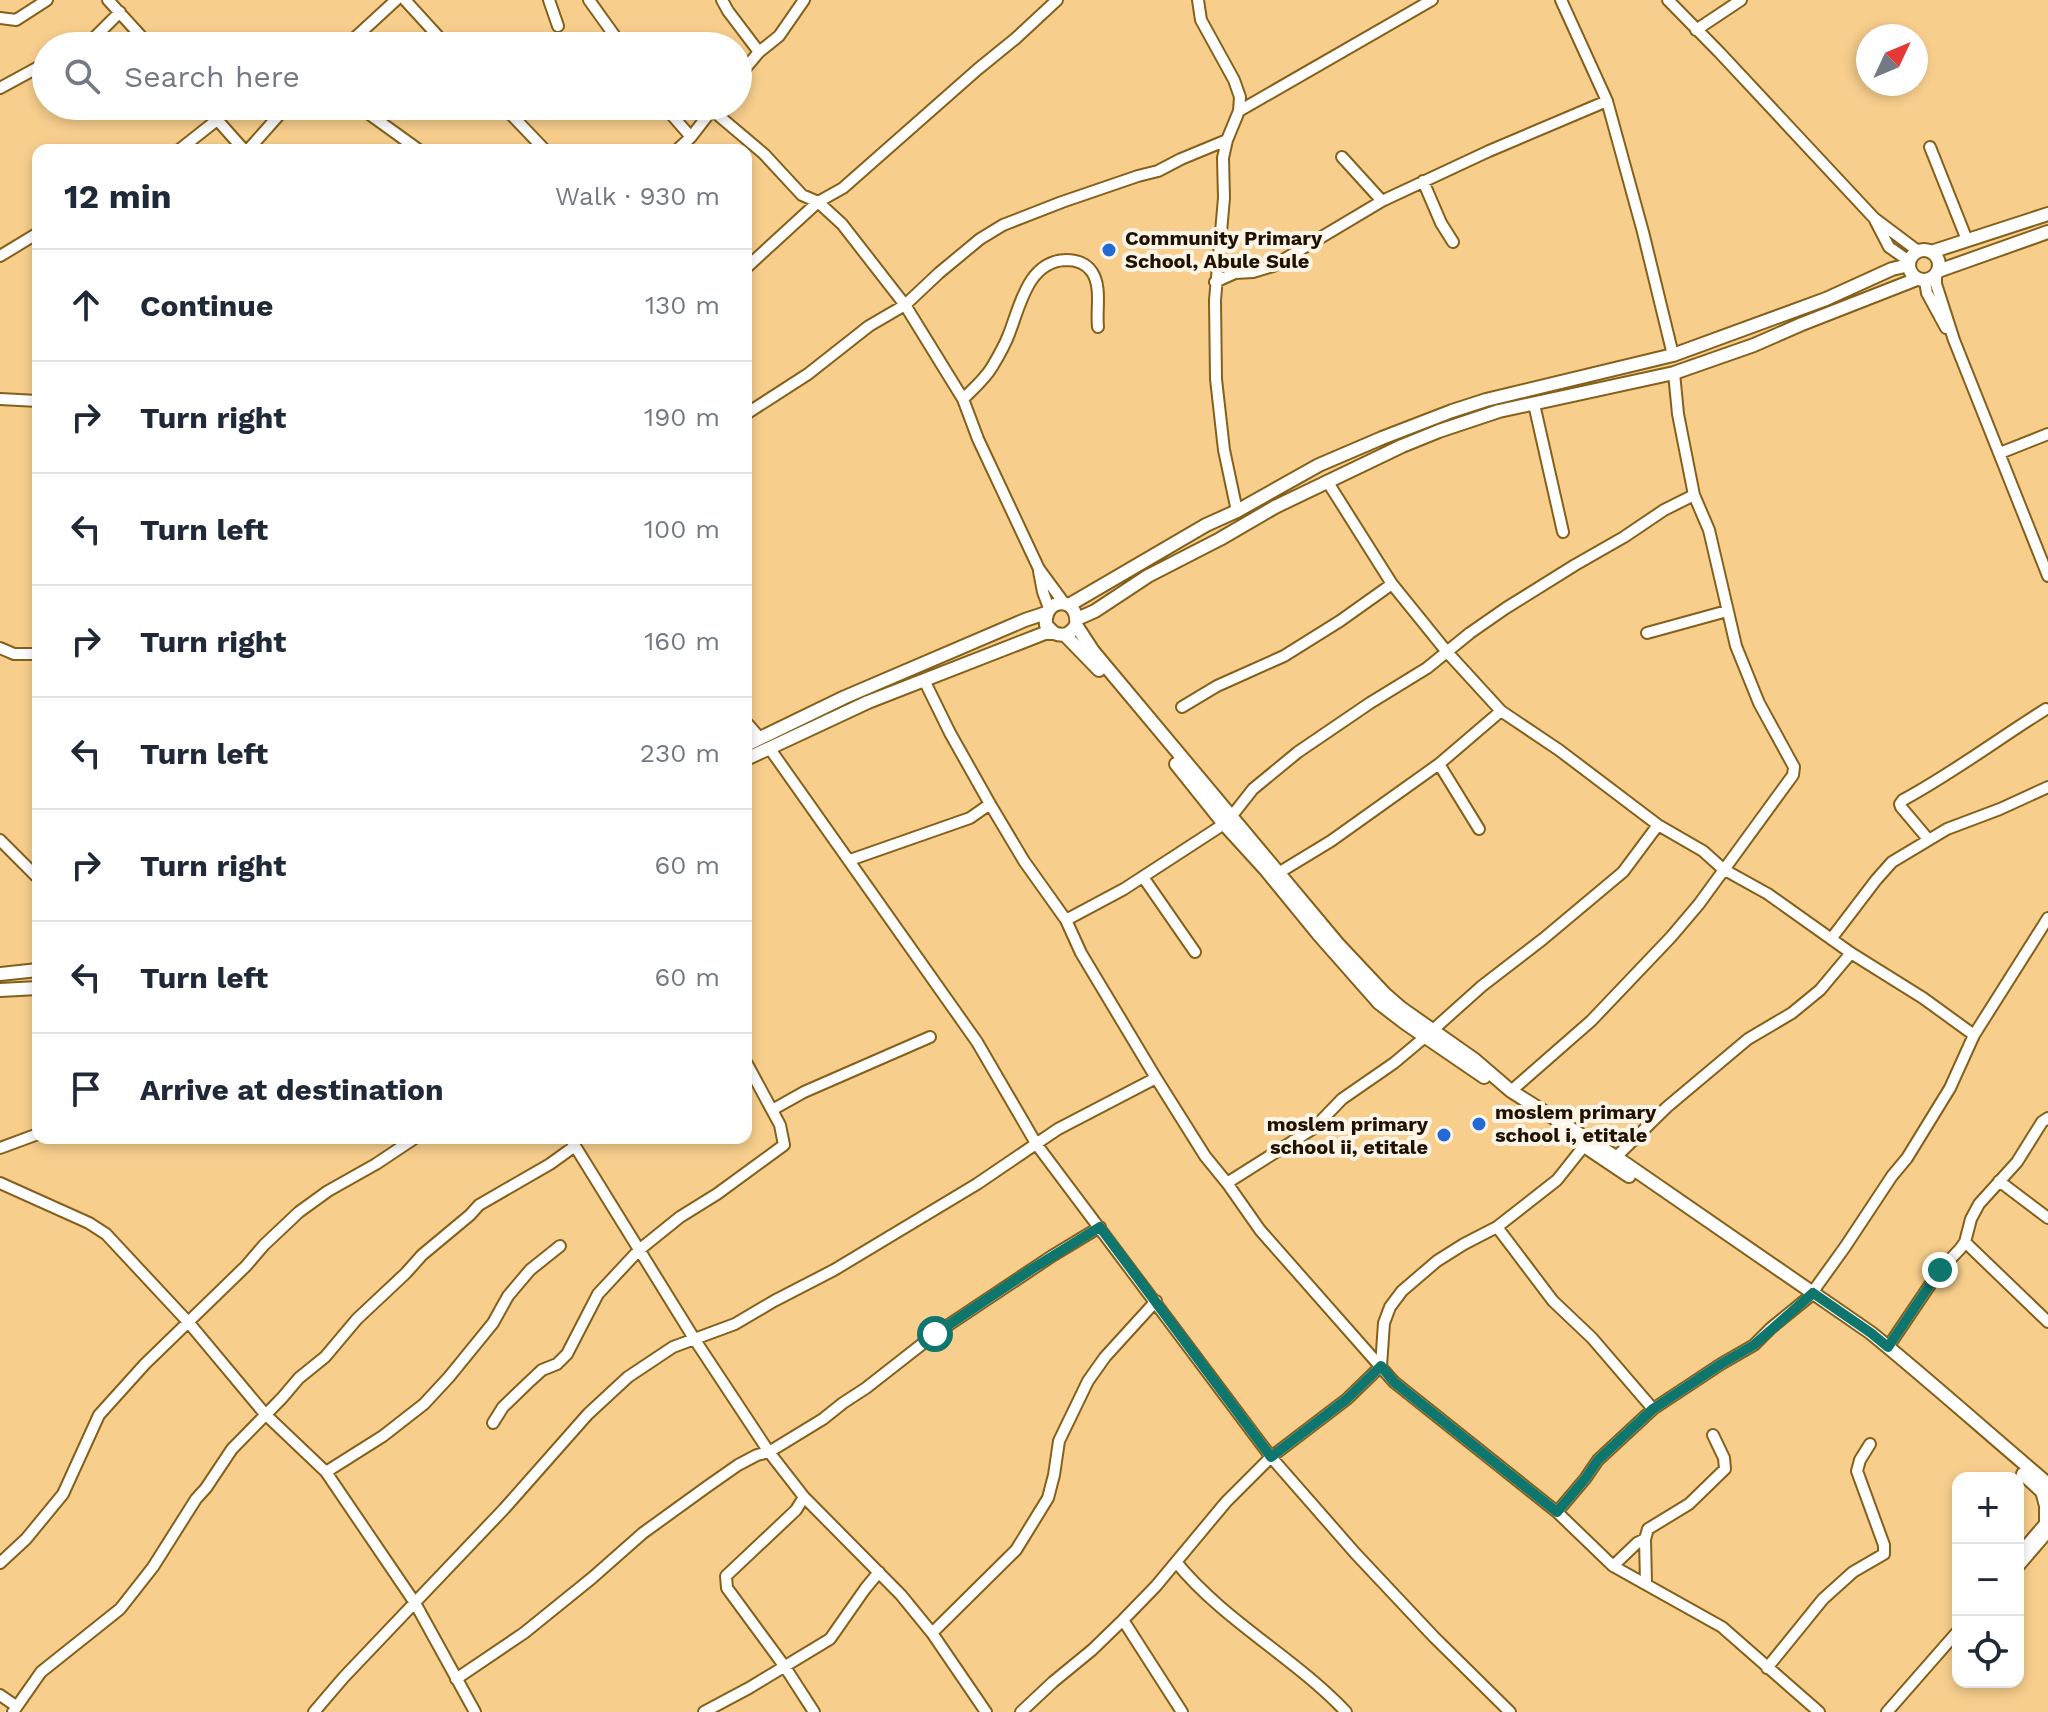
<!DOCTYPE html>
<meta charset="utf-8">
<style>
:root{--surface:#fff;--page:#f6f6f7;--text:#1f2937;--muted:#747a83;--line:#e0e1e3}
body{margin:0;font-family:"Work Sans",sans-serif;background:var(--page);color:var(--text)}
.controls{position:absolute;right:24px;bottom:24px;display:grid;overflow:hidden;border-radius:16px;box-shadow:0 4px 12px #0003}
.controls button{width:72px;height:72px;display:grid;place-items:center;padding:0;border:0;border-bottom:2px solid var(--line);background:var(--surface);color:var(--text);font:40px sans-serif}
.compass{position:absolute;left:1856px;top:24px;width:72px;height:72px;border-radius:50%;background:var(--surface);box-shadow:0 4px 12px #0003;rotate:46deg}
.stop{position:absolute;width:24px;height:24px;margin:-18px;border:6px solid #0f766e;border-radius:50%;background:#fff}
.stop.end{background:#0f766e;border-color:#fff;box-shadow:0 2px 8px #0008}
.list{margin:0;padding:0;list-style:none}
h2{display:flex;justify-content:space-between;align-items:center;height:104px;margin:0;padding:0 32px;font-size:34px}
h2 small{font-size:26px;font-weight:400;color:var(--muted)}
.list li{display:grid;grid-template-columns:52px 1fr auto;gap:24px;align-items:center;box-sizing:border-box;height:112px;padding:0 32px;border-top:2px solid var(--line)}
.list b{display:block;font-size:30px;white-space:nowrap}
.list em{font-size:26px;font-style:normal;color:var(--muted)}
.icon{flex:none;width:44px;height:44px;fill:none;stroke:currentColor;stroke-width:2;stroke-linecap:round;stroke-linejoin:round}
.map{position:relative;flex:none;width:2048px;height:1712px;overflow:hidden}
.search{position:absolute;background:var(--surface);box-shadow:0 4px 12px #0003;left:32px;top:32px;width:720px;height:88px;display:flex;align-items:center;gap:20px;box-sizing:border-box;padding:0 28px;border-radius:44px;color:var(--muted);font-size:30px}
.panel{position:absolute;background:var(--surface);box-shadow:0 4px 12px #0003;left:32px;top:144px;width:720px;height:1000px;border-radius:16px}
.map>svg:first-child{display:block}
.lines{fill:none;stroke-linecap:round;stroke-linejoin:round}
.minor-casing{stroke:#84601b;stroke-width:14}
.major-casing{stroke:#84601b;stroke-width:16}
.minor{stroke:#fff;stroke-width:10}
.major{stroke:#fff;stroke-width:12}
.route{stroke:#0f766e;stroke-width:10}
.poi-dot{fill:#226ad6;stroke:#fdf4e8;stroke-width:3}
.labels{text-anchor:middle;dominant-baseline:central;stroke-width:8;stroke-linejoin:round;paint-order:stroke}
.poi-label{font-size:20px;font-weight:bold;fill:#201200;stroke:#fdf4e8;text-anchor:start}
</style>
<div class="map">
<svg width="2048" height="1712" viewBox="0 0 2048 1712">
<rect width="100%" height="100%" fill="#f7ce8c"/>
<g class="lines">
<g class="minor-casing">
<path id="minor" d="M108 0 150 46
M405 0 447 46
M549 0 558 26
M589 0 622 46
M722 0 728 11 759 52
M1198 0 1201 20 1234 80 1240 97 1239 111 1227 140 1223 158 1224 198 1215 300 1216 379 1224 450 1237 511
M1561 0 1607 101 1643 232 1673 355
M1668 0 1720 53 1874 218 1918 251
M0 18 16 20 47 0
M1696 30 1741 0
M275 43 279 46
M86 46 120 12
M346 46 396 0
M738 77 759 52 779 36 804 0
M0 88 46 63
M205 106 244 150
M358 106 419 150
M503 106 545 150
M664 106 691 137
M712 110 764 154 802 195 818 202 842 224 905 305 963 399 978 439 1039 569 1064 603
M1239 111 1432 0
M1930 147 1967 240
M179 150 217 120
M248 150 287 106
M677 150 691 137 715 106
M1342 157 1382 201
M1423 181 1441 223 1453 242
M1875 220 1889 247 1909 261
M0 256 38 233
M746 268 818 202 843 188 978 69 1015 39 1057 0
M1936 274V284L1954 340 2048 576
M1925 281 1927 293 1946 328
M1215 282 1235 273 1253 272 1273 266 1382 201 1489 151 1607 101
M0 399 38 401
M963 399C973 389 985 379 992 367 998 357 1005 345 1009 334 1020 306 1028 261 1066 260 1076 260 1086 263 1092 272 1102 287 1096 310 1098 327
M1534 404 1563 532
M746 414 808 374 869 326 905 305 939 273 980 239 1003 225 1062 202 1138 176 1158 171 1181 159 1227 140
M2000 453 2048 434
M1327 481 1392 584 1447 652 1501 711 1559 750 1658 825 1703 851 1723 869 1768 894 1851 953 1923 998 1974 1035
M1039 571 1043 592 1049 608
M1647 633 1727 611
M0 648 14 654H38
M924 680 950 733 990 804 1024 861 1066 920 1081 953 1156 1078 1205 1156 1227 1183 1260 1230 1394 1382 1557 1512 1613 1566 1722 1627 1819 1712
M1182 707 1217 686 1284 656 1340 621 1392 584
M746 722 760 738
M770 749 977 1042 1037 1145 1271 1457 1355 1553 1434 1637 1510 1712
M1439 764 1479 829
M1231 817 1253 789 1298 752 1370 703 1427 668 1470 633 1506 608 1575 565 1624 537 1664 510 1694 495
M1928 839 1901 807 1900 804 1903 800C1953 773 1998 739 2046 709
M0 840 38 878
M850 860 970 818 990 804
M1280 872 1331 841 1439 764 1501 711
M1143 877 1195 952
M1066 920 1124 889 1224 824
M1831 939 1876 880 1892 862 1947 829 2000 809 2048 787
M1511 1091 1591 1021 1671 937 1699 904 1793 775 1794 767 1759 703 1736 646 1709 530 1694 495 1678 414 1674 373
M772 1110 804 1092 930 1037
M570 1138 695 1340 769 1452 804 1497 901 1595 932 1633 986 1712
M0 1148 38 1134
M1616 1157 1667 1107 1748 1039 1792 1013 1820 990 1851 953
M1999 1181 2048 1218
M0 1183 89 1223 106 1234 189 1323 265 1414 326 1472 415 1603 475 1712
M1227 1183 1314 1128 1342 1099 1394 1063 1425 1037 1482 986 1543 939 1623 872 1658 825
M1497 1227 1553 1301 1592 1338 1653 1409
M1965 1242 2048 1322
M1888 1347 1940 1270 1960 1249 1965 1242 1971 1219 1979 1204 2017 1162 2042 1122 2048 1118
M493 1423 503 1407 529 1382 542 1370 557 1364 567 1354 598 1294 639 1250 680 1217 717 1194 784 1145 780 1125 746 1062
M326 1472 383 1436 424 1404 449 1377 493 1323 508 1296 530 1270 560 1246
M804 1497 796 1510 726 1576 727 1588 785 1667 814 1712
M1557 1512 1585 1479 1598 1460 1653 1409 1721 1364 1754 1345 1771 1328 1809 1297 1845 1247 1892 1176 1907 1158 1950 1088 1974 1035 2048 918
M2018 1555 2048 1520
M1176 1562C1224 1621 1294 1657 1346 1712
M0 1563 26 1539 63 1494 99 1415 145 1364 246 1266 264 1245 299 1212 328 1191 376 1164 415 1138
M1613 1566 1637 1543 1645 1539
M2018 1567 2048 1532
M1646 1583 1645 1539 1648 1529 1689 1504 1725 1469 1724 1458 1713 1435
M1123 1620 1182 1712
M932 1633 1016 1550 1048 1498 1054 1475 1059 1441 1088 1381 1105 1357 1156 1301
M1767 1668 1823 1599 1853 1572 1884 1554V1545L1857 1471 1860 1460 1870 1444
M456 1679 524 1633 592 1578 643 1533 708 1486 738 1465 757 1455 769 1452 823 1419 843 1403 866 1388 935 1334 1052 1256 1100 1227
M0 1695 16 1706
M13 1712 41 1672 120 1609 153 1567 196 1499 206 1488 232 1449 282 1398 299 1378 325 1357 357 1319 406 1273 422 1255 470 1215 479 1205 550 1164 575 1146
M314 1712 344 1677 504 1509 588 1414 628 1377 673 1347 735 1324 774 1301 834 1270 977 1184 1058 1129 1156 1078
M704 1712 749 1688 830 1639 865 1589 879 1572
M1021 1712 1053 1682 1092 1650 1123 1620 1156 1586 1226 1502 1271 1457 1347 1399 1381 1366 1384 1323 1390 1307 1402 1291 1437 1261 1464 1244 1497 1227 1557 1180 1584 1146
M1887 1712 1958 1631"/>
</g>
<g class="major-casing">
<path id="major" d="M1909 265a15 15 0 1 1 30 0a15 15 0 1 1-30 0Z
M1931 252 2048 214
M1938 271 2048 232
M1069 605 1206 525 1237 511 1319 465 1382 438 1452 411 1486 400 1673 355 1826 299 1892 269 1909 265
M1077 619 1095 611 1148 576 1220 539 1275 507 1402 446 1439 431 1499 411 1674 373 1754 345 1802 324 1917 279
M1076 625C1071 634 1064 637 1054 633L1046 625C1043 596 1080 596 1076 625L1093 651 1338 944 1385 994 1401 1008 1475 1060 1511 1091 1616 1157 1871 1333C1931 1382 1989 1434 2048 1484
M1065 635 1099 670
M746 745 845 697 1025 620 1046 613
M746 759 868 702 1045 633H1054
M1176 764 1224 824 1265 869 1319 935 1379 1003 1405 1023 1484 1077
M0 974 38 970
M0 990 38 988
M1565 1133 1629 1176
M2023 1474 2048 1497
M2042 1491 2046 1506V1522"/>
</g>
<use href="#minor" class="minor"/>
<use href="#major" class="major"/>
</g>
<g class="lines">
<path class="route" d="M935 1334 1032 1269 1100 1227 1271 1457 1347 1399 1381 1366 1394 1382 1557 1512 1585 1479 1598 1460 1653 1409 1721 1364 1754 1345 1813 1293 1871 1333 1888 1347 1940 1270"/>
</g>
<g class="poi-dot">
<circle cx="1109" cy="250" r="8"/>
<circle cx="1479" cy="1124" r="8"/>
<circle cx="1444" cy="1135" r="8"/>
</g>
<g class="labels">
<g class="poi-label">
<text x="1125" y="238">Community Primary<tspan x="1125" dy="23">School, Abule Sule</tspan></text>
<text x="1495" y="1112">moslem primary<tspan x="1495" dy="23">school i, etitale</tspan></text>
<text x="1428" y="1124" text-anchor="end">moslem primary<tspan x="1428" dy="23">school ii, etitale</tspan></text>
</g>
</g>
</svg>
<div class="controls">
<button>+</button>
<button>−</button>
<button><svg class="icon" aria-label="locate" viewBox="0 0 24 24"><circle cx="12" cy="12" r="6"/><path d="M12 2v4M12 18v4M2 12h4M18 12h4"/></svg></button>
</div>
<svg class="compass" viewBox="-18 -18 36 36"><path d="M0-13l5 13h-10z" fill="#e53935"/><path d="M0 13l5-13h-10z" fill="#747a83"/></svg>
<div class="stop" style="left:935px;top:1334px"></div>
<div class="stop end" style="left:1940px;top:1270px"></div>
<div class="search"><svg class="icon" aria-label="search" viewBox="0 0 24 24"><circle cx="10" cy="10" r="6"/><path d="M15 15l6 6"/></svg>Search here</div>
<section class="panel">
<h2>12 min<small>Walk · 930 m</small></h2>
<ul class="list">
<li><svg class="icon" aria-label="ahead" viewBox="0 0 24 24"><path d="M12 20V5M6 11l6-6 6 6"/></svg><div><b>Continue</b></div><em>130 m</em></li>
<li><svg class="icon" aria-label="right" viewBox="0 0 24 24"><path d="M7 20v-9h11M14 6l5 5-5 5"/></svg><div><b>Turn right</b></div><em>190 m</em></li>
<li><svg class="icon" aria-label="left" viewBox="0 0 24 24"><path d="M17 20v-9H6M10 6l-5 5 5 5"/></svg><div><b>Turn left</b></div><em>100 m</em></li>
<li><svg class="icon" aria-label="right" viewBox="0 0 24 24"><path d="M7 20v-9h11M14 6l5 5-5 5"/></svg><div><b>Turn right</b></div><em>160 m</em></li>
<li><svg class="icon" aria-label="left" viewBox="0 0 24 24"><path d="M17 20v-9H6M10 6l-5 5 5 5"/></svg><div><b>Turn left</b></div><em>230 m</em></li>
<li><svg class="icon" aria-label="right" viewBox="0 0 24 24"><path d="M7 20v-9h11M14 6l5 5-5 5"/></svg><div><b>Turn right</b></div><em>60 m</em></li>
<li><svg class="icon" aria-label="left" viewBox="0 0 24 24"><path d="M17 20v-9H6M10 6l-5 5 5 5"/></svg><div><b>Turn left</b></div><em>60 m</em></li>
<li><svg class="icon" aria-label="arrive" viewBox="0 0 24 24"><path d="M6 21V4h12l-3 4 3 4H6"/></svg><div><b>Arrive at destination</b></div></li>
</ul>
</section>
</div>
